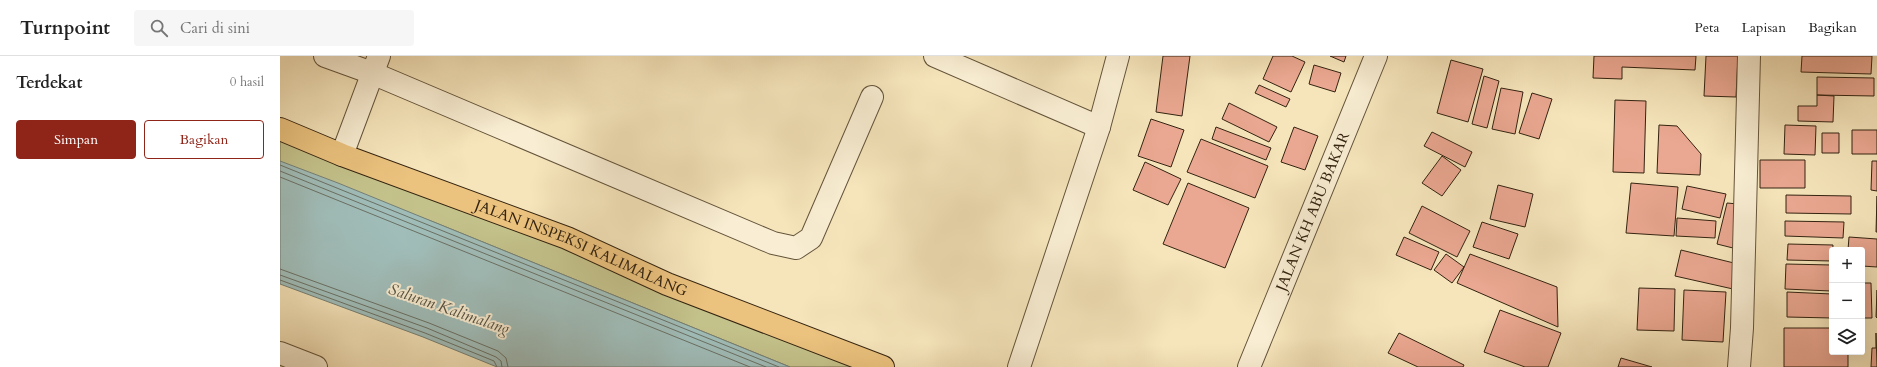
<!DOCTYPE html>
<html lang="id">
<meta charset="utf-8">
<style>
:root{--surface:#fff;--page:#f6f6f6;--text:#222;--muted:#767676;--line:#e0e0e0;--accent:#8f2418}
body{margin:0;font-family:Cardo,serif;background:var(--page);color:var(--text)}
.controls{position:absolute;right:12px;bottom:12px;display:grid;overflow:hidden;border-radius:4px;box-shadow:0 4px 16px #0002}
.controls button{width:36px;height:36px;display:grid;place-items:center;padding:0;border:0;border-bottom:1px solid var(--line);background:var(--surface);color:var(--text);font:20px sans-serif}
.list{margin:0;padding:0;list-style:none}
h2{display:flex;justify-content:space-between;align-items:center;height:52px;margin:0;padding:0 16px;font-size:17px}
h2 small{font-size:13px;font-weight:400;color:var(--muted)}
.actions{display:flex;gap:8px;padding:12px 16px}
.actions a{flex:1;padding:9px 0;border:1px solid var(--accent);border-radius:4px;text-align:center;font-size:14px;color:var(--accent)}
.actions .main{background:var(--accent);color:#fff}
.icon{flex:none;width:22px;height:22px;fill:none;stroke:currentColor;stroke-width:2;stroke-linecap:round;stroke-linejoin:round}
.map{position:relative;flex:none;width:1597px;height:311px;overflow:hidden}
header{display:flex;align-items:center;gap:24px;box-sizing:border-box;height:56px;padding:0 20px;background:var(--surface);border-bottom:1px solid var(--line)}
header strong{font-size:19px}
nav{display:flex;gap:22px;margin-inline-start:auto;font-size:14px}
.search{width:280px;height:36px;background:var(--page);display:flex;align-items:center;gap:10px;box-sizing:border-box;padding:0 14px;border-radius:4px;color:var(--muted);font-size:15px}
main{display:flex}
aside{flex:1;background:var(--surface)}
.map>svg:first-child{display:block}
.green{fill:#c4c28b;stroke:#7c724e}
.water{fill:#a0bdb9;stroke:#747f75}
.lines{fill:none;stroke-linecap:round;stroke-linejoin:round}
.shore{stroke:#6a7064;stroke-width:1}
.building{fill:#eaa791;stroke:#332310}
.minor-casing{stroke:#64543b;stroke-width:24}
.major-casing{stroke:#332310;stroke-width:24}
.minor{stroke:#f9eed3;stroke-width:22}
.major{stroke:#ebc27e;stroke-width:22}
.labels{text-anchor:middle;dominant-baseline:central;stroke-width:4;stroke-linejoin:round;paint-order:stroke}
.street-label{font-size:15px;fill:#332310;stroke:#f9eed3}
.water-label{font-size:16px;font-style:italic;fill:#545143;stroke:#f9eed3}
</style>
<header>
<strong>Turnpoint</strong>
<div class="search"><svg class="icon" aria-label="search" viewBox="0 0 24 24"><circle cx="10" cy="10" r="6"/><path d="M15 15l6 6"/></svg>Cari di sini</div>
<nav><a>Peta</a><a>Lapisan</a><a>Bagikan</a></nav>
</header>
<main>
<aside>
<h2>Terdekat<small>0 hasil</small></h2>
<ul class="list">
</ul>
<div class="actions"><a class="main">Simpan</a><a>Bagikan</a></div>
</aside>
<div class="map">
<svg width="1597" height="311" viewBox="0 0 1597 311">
<rect width="100%" height="100%" fill="#f6e5bb"/>
<filter id="stains"><feTurbulence type="fractalNoise" baseFrequency=".005" numOctaves="4"/><feColorMatrix values="0 0 0 0 .2 0 0 0 0 .09 0 0 0 0 .02 0 0 0 .5 -.17"/></filter>
<radialGradient id="worn" r=".72"><stop offset=".6" stop-color="#630" stop-opacity="0"/><stop offset="1" stop-color="#630" stop-opacity=".3"/></radialGradient>
<path class="green" d="M0 73 606 311H510L156 167 0 107Z"/>
<path class="water" d="M0 105 58 127 510 311H217L143 281 0 228Z"/>
<g class="lines">
<path class="shore" d="M0 109 499 311
M0 115 486 311
M0 121 470 311
M0 213 149 267 218 295 226 302 228 311
M0 219 147 272 216 301 221 305 222 311
M0 224 145 277 214 305 217 311"/>
</g>
<path class="building" d="M883 0H910L902 60 876 56Z
M993 0H1012L1025 6 1011 36 983 23Z
M1050 0H1066L1064 6Z
M1314 0H1416L1415 14 1342 11V23L1313 22Z
M1426 0H1458L1456 41 1424 40Z
M1522 0H1592L1591 18 1521 16Z
M1171 4 1203 13 1188 66 1157 57Z
M1034 9 1061 17 1055 36 1029 28Z
M1204 20 1219 25 1207 72 1192 68Z
M1537 21 1594 22V40L1537 39Z
M979 29 1010 43 1006 51 975 37Z
M1221 32 1243 36 1235 78 1212 73Z
M1252 37 1272 43 1259 83 1239 77Z
M1537 39 1554 40 1553 66 1518 65V50H1537Z
M1335 44 1366 45 1364 117 1333 116Z
M949 47 997 71 989 86 942 63Z
M871 63 904 74 891 111 858 100Z
M1379 69 1397 70 1421 98 1420 119 1377 117Z
M1505 69 1536 70 1535 99 1504 98Z
M936 71 991 92 986 104 932 83Z
M1014 71 1038 80 1025 114 1001 106Z
M1572 74H1597V98H1572Z
M1152 76 1192 96 1185 111 1144 90Z
M1542 77H1559V97H1542Z
M921 83 988 110 975 142 907 116Z
M1162 100 1181 114 1162 140 1142 127Z
M1480 104H1525V132H1480Z
M1592 105H1597V135L1591 134Z
M865 106 901 123 888 149 853 134Z
M908 127 969 152 945 212 883 188Z
M1351 127 1398 131 1394 180 1346 177Z
M1218 129 1253 138 1245 171 1210 163Z
M1407 130 1446 138 1440 162 1402 153Z
M1506 139 1571 140V158L1506 157Z
M1597 140V176H1596Z
M1447 147 1458 148 1461 194 1437 188Z
M1142 150 1190 175 1177 201 1129 177Z
M1397 162 1436 165 1435 182 1396 180Z
M1505 165 1564 166 1563 182 1505 180Z
M1202 166 1238 178 1229 203 1193 191Z
M1124 181 1159 196 1151 214 1116 199Z
M1569 181 1597 183V211L1582 210V194H1568Z
M1508 188 1553 189 1552 205 1507 204Z
M1401 194 1458 208 1453 233 1395 220Z
M1166 198 1184 211 1172 227 1154 214Z
M1190 198 1277 231 1278 271 1177 227Z
M1506 208 1552 209 1551 235 1505 233Z
M1582 227H1591L1592 262H1582Z
M1359 232 1395 233 1394 275 1357 274Z
M1404 234 1446 236 1443 286 1402 284Z
M1597 234V262L1596 261Z
M1507 236 1552 238V262L1507 261Z
M1220 254 1281 277 1268 311H1245L1204 296Z
M1504 272H1552V296H1568V311H1504Z
M1119 277 1184 309 1183 311H1138L1108 297Z
M1596 277 1597 311H1591L1592 292H1596Z
M1341 302 1372 311H1338Z"/>
<g class="lines">
<g class="minor-casing">
<g id="minor">
<path d="M45 0 92 17 493 187 516 192 531 182 592 41"/>
<path d="M655 0 819 71"/>
<path d="M62 99 99 0"/>
<path d="M0 297 36 311"/>
<path d="M739 311 819 71 838 0"/>
<path id="s1" d="M969 311 1096 0"/>
<path d="M1459 311 1462 272 1469 0"/>
</g>
</g>
<g class="major-casing">
<g id="major">
<path id="s2" d="M0 73 62 99 287 182 387 228 603 311"/>
</g>
</g>
<use href="#minor" class="minor"/>
<use href="#major" class="major"/>
</g>
<g class="labels">
<g class="street-label">
<text stroke="none"><textPath href="#s1" startOffset="168">JALAN KH ABU BAKAR</textPath></text>
<text stroke="none"><textPath href="#s2" startOffset="324">JALAN INSPEKSI KALIMALANG</textPath></text>
</g>
<g class="water-label">
<text transform="translate(169 253) rotate(19)">Saluran Kalimalang</text>
</g>
</g>
<rect width="100%" height="100%" filter="url(#stains)"/>
<rect width="100%" height="100%" fill="url(#worn)"/>
</svg>
<div class="controls">
<button>+</button>
<button>−</button>
<button><svg class="icon" aria-label="layers" viewBox="0 0 24 24"><path d="M12 4l9 5-9 5-9-5zM3 14l9 5 9-5"/></svg></button>
</div>
</div>
</main>
